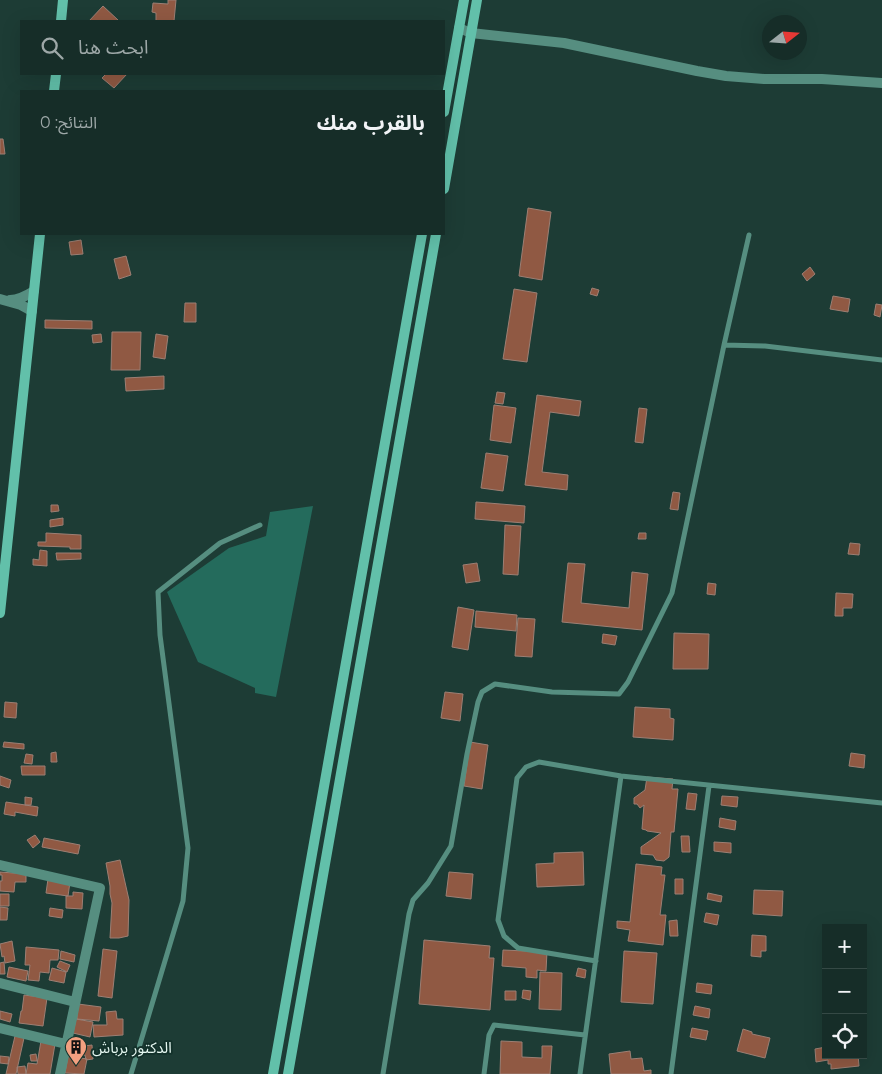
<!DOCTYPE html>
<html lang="ar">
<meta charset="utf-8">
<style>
:root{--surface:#162d28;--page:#233934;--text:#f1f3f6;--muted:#9ea8a8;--line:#354945}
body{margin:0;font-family:Montserrat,"Noto Sans Arabic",sans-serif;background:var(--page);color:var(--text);direction:rtl}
.controls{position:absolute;right:15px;bottom:15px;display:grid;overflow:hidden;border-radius:0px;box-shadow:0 5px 20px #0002}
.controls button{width:45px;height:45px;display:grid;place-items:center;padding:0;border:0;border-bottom:1px solid var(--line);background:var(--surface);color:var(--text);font:25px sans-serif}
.compass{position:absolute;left:762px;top:15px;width:45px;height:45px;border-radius:50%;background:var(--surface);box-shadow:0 5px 20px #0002;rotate:73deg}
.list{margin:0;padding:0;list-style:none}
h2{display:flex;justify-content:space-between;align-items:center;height:65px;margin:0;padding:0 20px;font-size:21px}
h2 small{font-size:16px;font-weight:400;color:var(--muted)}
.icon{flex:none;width:28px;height:28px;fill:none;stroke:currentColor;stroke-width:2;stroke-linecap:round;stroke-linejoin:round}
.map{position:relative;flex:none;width:882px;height:1074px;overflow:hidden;direction:ltr}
.search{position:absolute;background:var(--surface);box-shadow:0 5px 20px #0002;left:20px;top:20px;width:425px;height:55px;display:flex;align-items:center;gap:12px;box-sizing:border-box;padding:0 18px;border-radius:0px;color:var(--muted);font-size:19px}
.panel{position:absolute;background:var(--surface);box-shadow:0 5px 20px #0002;left:20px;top:90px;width:425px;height:145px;border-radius:0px;direction:rtl}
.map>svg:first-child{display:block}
.green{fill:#246b5c}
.building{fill:#905943;stroke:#9c7f74}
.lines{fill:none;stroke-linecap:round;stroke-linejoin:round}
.lane{stroke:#568e80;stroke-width:5}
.street{stroke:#568e80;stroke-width:10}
.secondary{stroke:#62c0aa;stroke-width:10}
.labels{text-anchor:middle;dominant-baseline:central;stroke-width:4;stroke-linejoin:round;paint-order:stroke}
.poi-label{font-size:15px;fill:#e5f7f1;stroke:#13322b;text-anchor:start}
</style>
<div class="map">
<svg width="882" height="1074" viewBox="0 0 882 1074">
<rect width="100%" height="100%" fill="#1d3c35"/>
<path class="green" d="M313 506 276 697 255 693V688L198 662 167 592 229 548 266 536 270 512Z"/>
<path class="building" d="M168 0H176L174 21H156V13L152 12 153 3 168 4Z
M103 6 118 20 117 21H89Z
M106 74H127L114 88 102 78Z
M0 139H3L5 154H0Z
M528 208 551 212 542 280 519 276Z
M81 240 83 254 71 255 69 242Z
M126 256 131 275 119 279 114 259Z
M810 267 815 274 807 281 802 274Z
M592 288 599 290 597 296 590 294Z
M514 289 537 293 527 362 503 359Z
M833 296 850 299 848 312 830 309Z
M185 303H196V322H184Z
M876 304 882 305 880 317 874 315Z
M45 320 92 321V329L45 328Z
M112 332H141L140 370H111Z
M101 334 102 342 93 343 92 335Z
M156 334 168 336 165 359 153 357Z
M164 376V389L126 391 125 378Z
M497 392 505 393 503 404 495 403Z
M537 395 581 401 579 416 550 412 542 472 568 475 567 490 525 485Z
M494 405 516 408 511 443 490 440Z
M639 408 647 409 643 443 635 442Z
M486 453 508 456 503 491 481 488Z
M673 492 680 493 678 510 670 509Z
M476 502 525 506 524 523 475 519Z
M51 505H58L59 511 51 512Z
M63 518V525L50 527V520Z
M505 525 521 526 518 575 503 574Z
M46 533 81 535V549H70V547L38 546V542H46Z
M639 533H646V539H638Z
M850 543 860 544 859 555 848 554Z
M40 550 47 551V566L33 565V559L39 560Z
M56 553H81V559L57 560Z
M477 563 480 581 466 583 463 565Z
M568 563 585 564 581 603 629 608 632 572 648 574 642 630 562 622Z
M708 583 716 584 715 595 707 594Z
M836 593 853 594 852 608H843V616H835Z
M458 607 474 610 468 650 452 647Z
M476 611 517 615 516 631 475 627Z
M518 618 535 619 532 657 515 656Z
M674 633 709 634 708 669H673Z
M603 634 617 636 615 645 602 643Z
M445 692 463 694 460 721 441 718Z
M5 702 17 703 16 718 4 717Z
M635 707 670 709V718L674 719 673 740 633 737Z
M4 742 24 744V749L3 747Z
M470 742 488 745 482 789 464 786Z
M56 752 57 762H51V753Z
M851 753 865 755 864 768 849 766Z
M26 754 33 755 32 764 24 763Z
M21 766H45V775H22Z
M0 776 11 780 9 788 0 785Z
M647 777 673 779 672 789H678L674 832H671L669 857 664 861 656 860 653 855 641 854V847L661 833 647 831 646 830 642 829 644 805 640 808 637 804H634V798L645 790Z
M688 793 697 794 695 810 686 809Z
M722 796 738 797 737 807 721 805Z
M25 797 32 798 31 805H25Z
M6 802 38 807 37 816 15 812V816L4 814Z
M720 818 736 821 735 830 719 827Z
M35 835 40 842 33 848 27 840Z
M681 836H689L690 852H682Z
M44 838 80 845 78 854 42 847Z
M714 842 731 843V853L714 851Z
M583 852 584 885 537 887 536 864 554 863V853Z
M120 860 129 900 128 936 119 938H110L112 903 110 894V886L106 863Z
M636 864 662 867 661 875H665L660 915H666L663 945 628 941 630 930 617 928V921L630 922Z
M0 872 26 874V882H15L14 892 0 891V881H2V875H0Z
M449 872 473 874 471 899 446 896Z
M48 879 70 882 68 896 46 893Z
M675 879H683V894H675Z
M754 890 783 891 782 916 753 914Z
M73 892 83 893 82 909 66 908V896H73Z
M708 893 722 896 721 902 707 899Z
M0 894H9V906H0Z
M0 907 8 908 7 920H0Z
M50 908 63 910 62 918 49 916Z
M706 913 719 915 717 925 704 922Z
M677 920 678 936H670L669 921Z
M752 935 766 936V951H761V957L751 956Z
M424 940 490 946 489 958H494L490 1010 419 1004Z
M12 941 15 961 5 963 4 956 2 957 0 944Z
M26 947 59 950 58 960H50L49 973 40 972 39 981 28 980 30 965H25Z
M103 949 117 951 112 998 98 996Z
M503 950 547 952 546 971 537 970V978L526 977V968L502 966Z
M61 951 75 955 74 962 60 959Z
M624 951 657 953 653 1004 621 1002Z
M60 961 70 965 67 972 57 967Z
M4 962 5 974H0V963Z
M9 967 28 971 26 981 7 977Z
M52 968 66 972 64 983 49 980Z
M578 968 586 970 585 978 576 976Z
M540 972 562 973 561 1010 539 1009Z
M697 983 712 985 711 994 696 992Z
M523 990 531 991 530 1000 522 998Z
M505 991H516V1000H505Z
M24 995 47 998 43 1026 19 1023 21 1011H22Z
M78 1004 101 1007 99 1021 77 1019Z
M695 1006 710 1009 709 1018 693 1015Z
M0 1011 12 1014 10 1022 0 1019Z
M116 1011 117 1019H123V1035L94 1037 93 1025H107L106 1012Z
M76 1019 93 1022 90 1037 73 1033Z
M692 1028 708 1031 706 1040 690 1037Z
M743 1029 752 1032V1034L770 1038 765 1058 737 1051Z
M15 1036 24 1038 16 1074H6Z
M41 1041 55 1044 50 1074H26L28 1063 37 1064Z
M501 1041 522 1042V1057L542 1058V1046H552L550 1074H500Z
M92 1045 93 1059 86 1060 85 1055 70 1057 69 1048Z
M826 1047V1055H858L859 1066 831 1069V1064H828V1060L816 1062 815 1049Z
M630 1051 631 1059 642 1058 644 1071 651 1070V1074H611L609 1054Z
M36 1054 37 1061H31L30 1055Z
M0 1056 9 1057 8 1064 0 1063Z
M68 1056 87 1059 84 1074 65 1073Z
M25 1066 26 1074H18L17 1067Z"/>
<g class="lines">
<path class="lane" d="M724 345 765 346 882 360
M596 961 518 948 504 936 498 920 517 778 526 767 539 762 621 776 882 803
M131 1074 183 901 188 848 160 635 158 592 220 543 260 525
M383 1074 409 914 413 900 428 883 451 846 467 754 478 702 482 692 495 684 552 692 619 694 628 682 672 593 724 345 749 235
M484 1074 489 1035 494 1025 585 1035
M580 1074 621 776
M671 1074 709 786"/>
<path class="street" d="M459 28 471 33 564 43 697 71 726 76 764 79H822L882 83
M0 299 21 305 32 311
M10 300C19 300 26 296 34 291
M0 865 100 888 60 1074
M0 983 75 1002
M0 1028 66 1044"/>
<path class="secondary" d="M61 21 63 0
M54 91 56 74
M444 112 464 0
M444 189 477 0
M0 613 40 234
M273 1074 422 234
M288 1074 436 234"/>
</g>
<defs>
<g id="building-pin" transform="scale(1.125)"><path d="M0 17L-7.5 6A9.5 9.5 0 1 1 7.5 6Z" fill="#f2a080" stroke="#13322b"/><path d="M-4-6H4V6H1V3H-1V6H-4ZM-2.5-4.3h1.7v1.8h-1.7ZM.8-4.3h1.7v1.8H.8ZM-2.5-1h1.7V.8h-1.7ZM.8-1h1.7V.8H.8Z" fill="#111"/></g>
</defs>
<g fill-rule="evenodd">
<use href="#building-pin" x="76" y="1047"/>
</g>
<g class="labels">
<g class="poi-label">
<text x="92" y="1047">الدكتور برباش</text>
</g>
</g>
</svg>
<div class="controls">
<button>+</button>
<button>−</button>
<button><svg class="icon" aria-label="locate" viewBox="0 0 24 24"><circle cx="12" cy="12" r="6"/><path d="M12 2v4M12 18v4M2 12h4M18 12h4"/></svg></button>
</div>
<svg class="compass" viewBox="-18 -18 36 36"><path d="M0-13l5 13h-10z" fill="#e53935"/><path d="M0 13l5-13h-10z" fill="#9ea8a8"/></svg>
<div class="search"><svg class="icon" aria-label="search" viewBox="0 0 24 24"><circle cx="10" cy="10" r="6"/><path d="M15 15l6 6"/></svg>ابحث هنا</div>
<section class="panel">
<h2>بالقرب منك<small>النتائج: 0</small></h2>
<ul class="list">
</ul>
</section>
</div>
